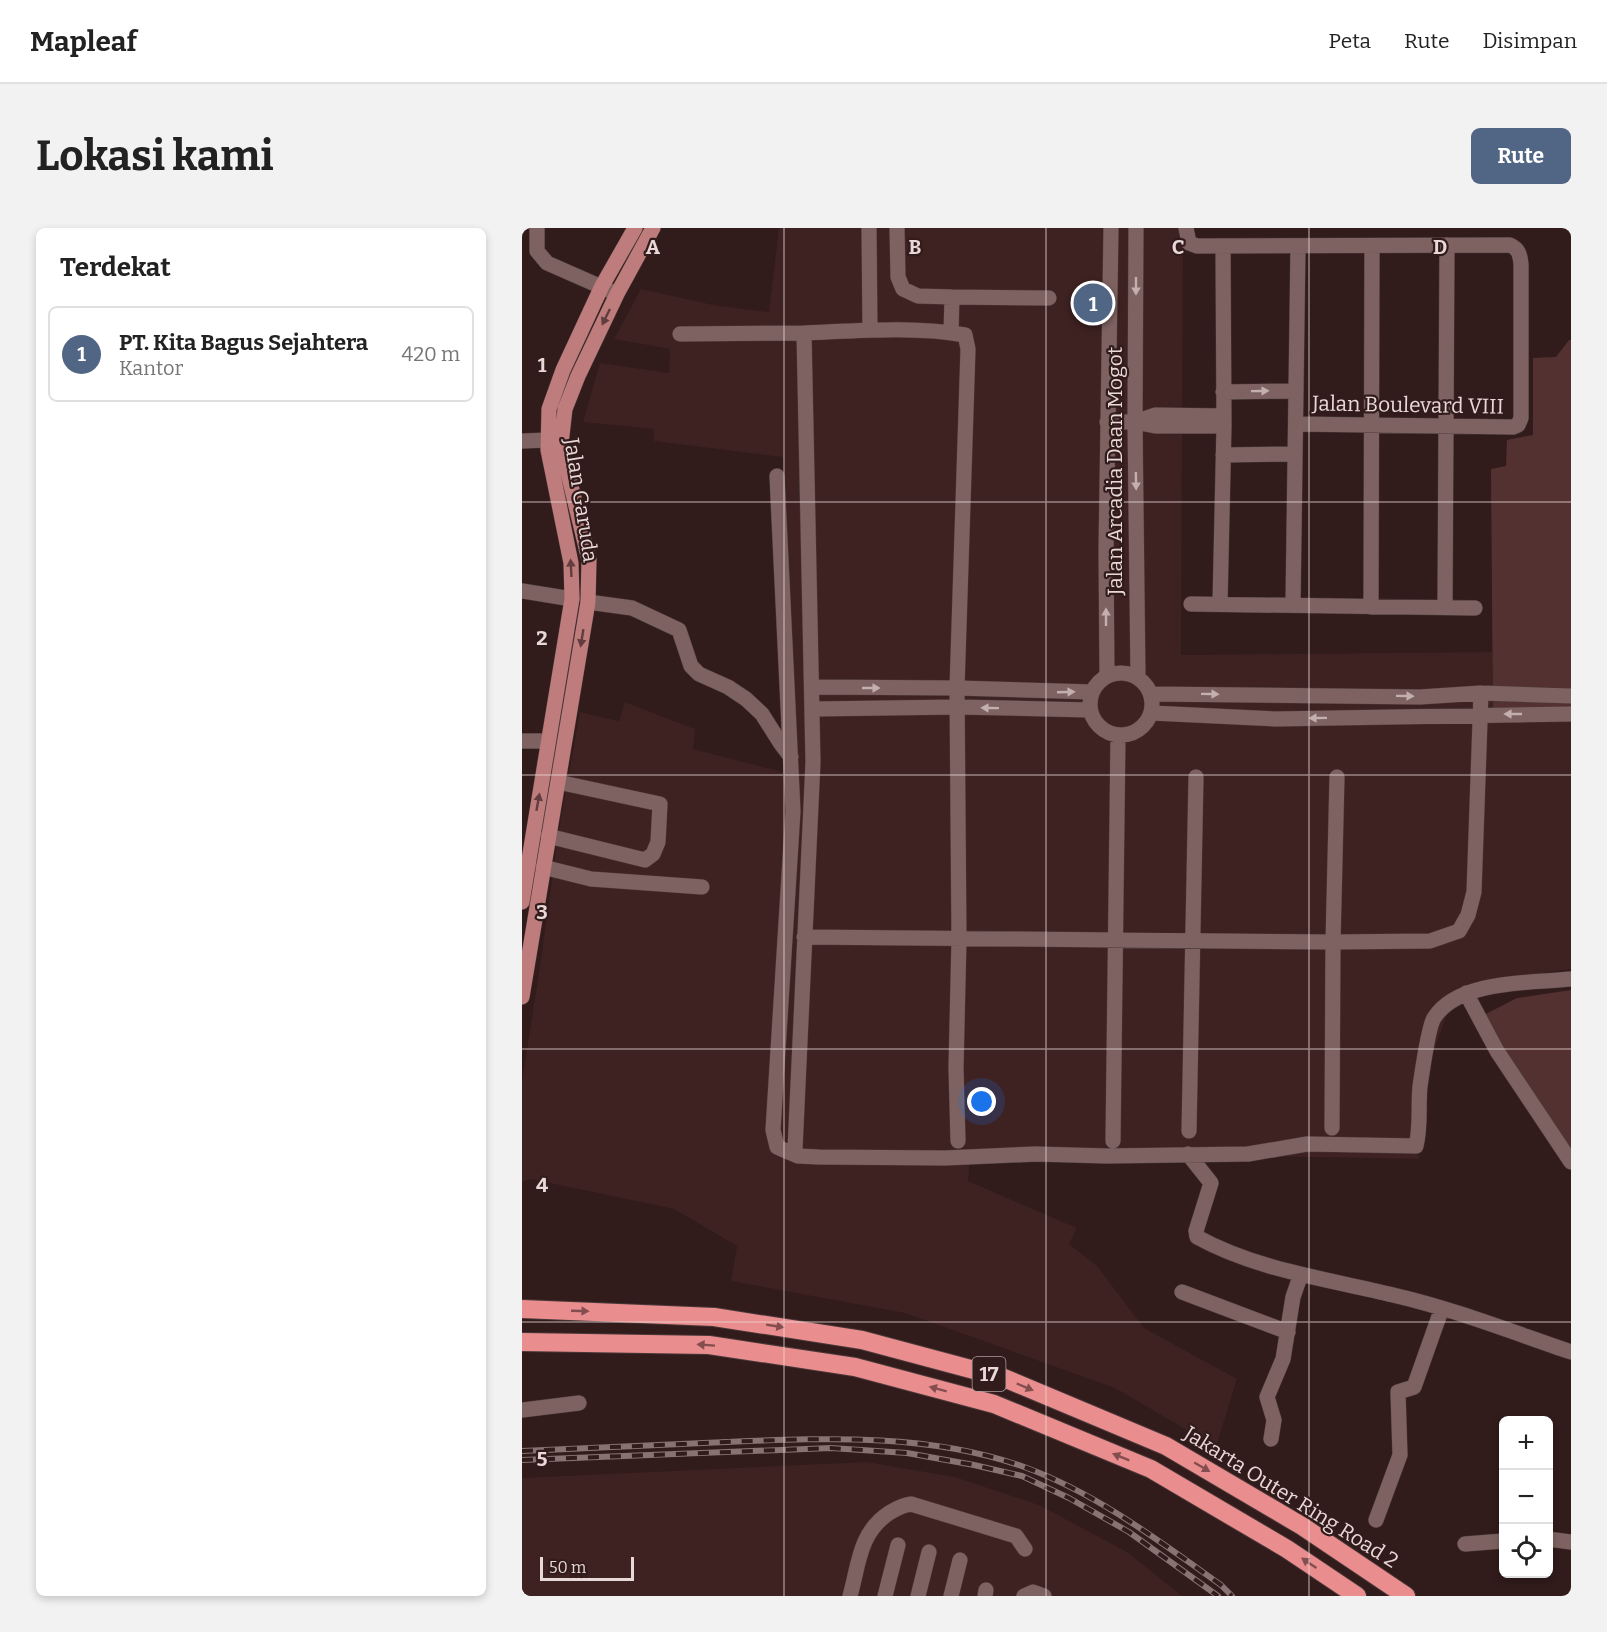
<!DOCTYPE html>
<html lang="id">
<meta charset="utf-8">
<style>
:root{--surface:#fff;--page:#f2f2f2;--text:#222;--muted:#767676;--line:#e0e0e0;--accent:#516684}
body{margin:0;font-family:Bitter,serif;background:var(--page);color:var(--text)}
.controls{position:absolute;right:18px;bottom:18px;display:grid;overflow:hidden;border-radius:9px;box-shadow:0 3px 9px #0003}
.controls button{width:54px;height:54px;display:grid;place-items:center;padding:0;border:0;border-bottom:2px solid var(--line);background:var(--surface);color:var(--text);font:30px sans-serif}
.scale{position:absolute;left:18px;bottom:15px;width:94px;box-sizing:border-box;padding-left:6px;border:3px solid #e8d8d7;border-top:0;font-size:16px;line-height:21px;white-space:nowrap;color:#e8d8d7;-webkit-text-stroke:4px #311b1b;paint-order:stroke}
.you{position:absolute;left:460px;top:874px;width:21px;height:21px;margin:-15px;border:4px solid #fff;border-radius:50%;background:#1a73e8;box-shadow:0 0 0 9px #1a73e833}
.badge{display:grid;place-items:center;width:39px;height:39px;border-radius:50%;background:var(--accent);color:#fff;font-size:20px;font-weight:700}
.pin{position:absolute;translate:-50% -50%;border:3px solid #fff;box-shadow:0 2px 6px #0006}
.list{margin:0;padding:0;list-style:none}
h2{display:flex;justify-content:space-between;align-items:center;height:78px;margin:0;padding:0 24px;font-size:26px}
h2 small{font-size:20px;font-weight:400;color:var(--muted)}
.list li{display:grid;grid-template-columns:39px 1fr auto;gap:18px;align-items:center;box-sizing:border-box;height:96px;margin:0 12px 12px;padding:0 12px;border:2px solid var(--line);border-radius:9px}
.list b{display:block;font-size:22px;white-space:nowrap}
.list p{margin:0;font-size:20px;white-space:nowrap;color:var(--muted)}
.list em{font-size:20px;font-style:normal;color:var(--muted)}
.icon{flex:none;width:33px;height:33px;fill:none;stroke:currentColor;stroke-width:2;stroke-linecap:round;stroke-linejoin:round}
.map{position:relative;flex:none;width:1049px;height:1368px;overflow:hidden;border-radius:9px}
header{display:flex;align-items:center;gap:36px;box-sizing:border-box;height:84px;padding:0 30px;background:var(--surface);border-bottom:2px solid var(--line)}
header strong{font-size:28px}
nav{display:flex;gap:33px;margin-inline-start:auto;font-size:21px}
.intro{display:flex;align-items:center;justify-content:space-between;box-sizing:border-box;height:144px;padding:0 36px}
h1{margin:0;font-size:42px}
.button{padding:15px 27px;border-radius:9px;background:var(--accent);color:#fff;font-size:21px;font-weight:700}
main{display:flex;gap:36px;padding:0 36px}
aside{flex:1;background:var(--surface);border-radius:9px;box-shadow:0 3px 9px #0003}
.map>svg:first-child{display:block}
.built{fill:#3e2121}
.green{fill:#543131}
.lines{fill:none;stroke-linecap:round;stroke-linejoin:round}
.minor-casing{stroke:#4a3838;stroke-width:16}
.major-casing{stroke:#4a3838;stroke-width:16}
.highway-casing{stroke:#4a3838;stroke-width:20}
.minor{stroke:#7d6261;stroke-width:15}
.major{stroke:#be7c7c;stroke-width:15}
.highway{stroke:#ea8d8e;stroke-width:18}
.rail-casing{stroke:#867372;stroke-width:6}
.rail{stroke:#311b1b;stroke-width:4;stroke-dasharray:11;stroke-linecap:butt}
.oneway{fill:#c3afae}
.oneway2{fill:#623d3d}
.oneway3{fill:#844e4f}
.grid{fill:none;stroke:#e8d8d7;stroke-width:1.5;stroke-opacity:0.55}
.labels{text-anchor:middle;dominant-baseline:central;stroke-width:4.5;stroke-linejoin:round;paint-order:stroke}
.shield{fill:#311b1b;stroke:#b19f9f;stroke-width:1.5}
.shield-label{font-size:20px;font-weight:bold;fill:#e8d8d7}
.street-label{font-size:21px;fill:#e8d8d7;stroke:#311b1b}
.grid-label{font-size:20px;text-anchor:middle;font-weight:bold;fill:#e8d8d7;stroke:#311b1b;stroke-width:4.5;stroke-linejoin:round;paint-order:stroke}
</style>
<header>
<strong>Mapleaf</strong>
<nav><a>Peta</a><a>Rute</a><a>Disimpan</a></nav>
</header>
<div class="intro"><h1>Lokasi kami</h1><a class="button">Rute</a></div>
<main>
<aside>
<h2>Terdekat<small></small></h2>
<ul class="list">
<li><span class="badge">1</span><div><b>PT. Kita Bagus Sejahtera</b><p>Kantor</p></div><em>420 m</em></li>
</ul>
</aside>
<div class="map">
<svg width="1049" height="1368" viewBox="0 0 1049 1368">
<rect width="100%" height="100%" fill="#311b1b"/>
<path class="built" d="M257 0H661L659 427 970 424 971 493 1049 492V741L977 751 929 775 901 854 897 931 623 926 448 929 446 953 555 1000 547 1016 575 1038 622 1100 715 1151 694 1219 593 1160 383 1085 209 1053 215 1018 152 981 9 951 0 954V853L17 745 37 601 58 484 97 493 103 474 173 501 171 521 276 548 261 229 132 213V201L61 194 78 135 147 145 148 121 92 111 119 61 191 77 247 84Z
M345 1234 433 1249 517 1277 605 1324 660 1368H0V1250Z"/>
<path class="green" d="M1047 112H1049V492L971 493 969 241 984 238 985 212 1011 207V130L1034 129Z
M1049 762V921L956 790 995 770Z"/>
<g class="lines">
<g class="minor-casing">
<path id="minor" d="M15 0V23L25 35 91 64
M347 0 348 102
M375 0 376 49 381 61 396 68 430 69 429 105
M614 0 613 194 616 449
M664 0 667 15 675 18 988 17C997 21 998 27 999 36V190L996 197 991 199 774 196
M430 69 527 70
M282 105C334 103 392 98 443 107L446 121 435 460 437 711 434 840 436 913
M158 106 282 105 291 534 273 921
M701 164 774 163
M585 194H613L633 198H702
M613 194 633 187 702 188
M0 213 26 212
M701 227 773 226
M255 248 271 583 251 902 255 919 276 928 297 929 423 930 514 926 585 928 726 926 785 916 894 918C899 898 896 879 898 858 900 846 906 799 912 790 936 752 1008 755 1049 751
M0 363 50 371
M66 374 110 380 157 402 169 438 177 446 206 459 224 471 240 486 259 516 269 529
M669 376 953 380
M698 376 702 198 701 18
M771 377 776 18
M849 379 850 18
M923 380 925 17
M568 476a31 31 0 1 1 62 0a31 31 0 1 1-62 0Z
M585 448 584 322 589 0
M291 459 435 460 570 464
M629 466 898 469 959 465 1049 468
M291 481 436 479 568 482
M630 485 753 491 1049 486
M0 513H26
M26 608 123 632 131 626 136 614 138 576 36 554
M21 639 69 651 180 659
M282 709 811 714 908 713 937 703 946 687 952 664 959 465
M944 765 975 823 1049 934
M810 900 811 714 815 549
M667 903 674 549
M591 913 596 508
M666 926 689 955 674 1003 675 1009C735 1042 806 1051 871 1067 932 1081 990 1104 1049 1124
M660 1064 766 1104
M0 1182 57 1175
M749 1211 752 1192 745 1169 761 1131 771 1069 779 1046
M854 1292 878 1227 876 1164 892 1159 920 1080
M1026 1311 1049 1314
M943 1316 981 1313
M328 1368C337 1336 337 1305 367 1285 374 1281 380 1277 389 1276L494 1308 503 1321
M363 1368 376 1317
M396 1368 407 1324
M429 1368 438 1332
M463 1368 464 1362
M502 1368 511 1364 522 1368"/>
</g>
<g class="major-casing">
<path id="major" d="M0 674 50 371 49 335 26 222 27 181 41 142 80 58 113 0
M0 769 66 374 67 332 39 216 43 181 56 148 95 66 131 0"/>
</g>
<g class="highway-casing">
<path id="highway" d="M0 1081 192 1089 340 1112 482 1150 644 1218 780 1298 884 1368
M0 1114 187 1117 333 1139 472 1176 629 1241 765 1321 835 1368"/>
</g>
<use href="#minor" class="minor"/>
<use href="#major" class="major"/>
<use href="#highway" class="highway"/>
<g class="rail-casing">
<path id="rail" d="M0 1223C68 1220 136 1217 204 1214 304 1210 409 1205 505 1240 577 1267 637 1313 699 1357L710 1368
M0 1232 309 1220 385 1225 452 1237 500 1248 547 1270 607 1304 696 1368"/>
</g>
<use href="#rail" class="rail"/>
</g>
<defs><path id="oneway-solid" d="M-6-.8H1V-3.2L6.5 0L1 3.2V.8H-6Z" transform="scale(1.5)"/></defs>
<g class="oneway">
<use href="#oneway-solid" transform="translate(614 58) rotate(90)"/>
<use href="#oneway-solid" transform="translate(738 163) rotate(-1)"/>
<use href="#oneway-solid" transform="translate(614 253) rotate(89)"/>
<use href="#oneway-solid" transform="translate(584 389) rotate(-90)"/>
<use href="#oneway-solid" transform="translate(349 460)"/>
<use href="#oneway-solid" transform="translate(544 464) rotate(-2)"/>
<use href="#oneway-solid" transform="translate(688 466) rotate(1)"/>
<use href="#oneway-solid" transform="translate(883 468) rotate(1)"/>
<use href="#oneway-solid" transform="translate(468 480) rotate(-179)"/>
<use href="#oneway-solid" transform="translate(991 486) rotate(180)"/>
<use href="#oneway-solid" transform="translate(796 490) rotate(179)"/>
</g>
<g class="oneway2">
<use href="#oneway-solid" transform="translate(84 89) rotate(116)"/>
<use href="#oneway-solid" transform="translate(49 340) rotate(-93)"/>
<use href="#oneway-solid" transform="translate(60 410) rotate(99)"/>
<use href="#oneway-solid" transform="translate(16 574) rotate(-80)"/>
</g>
<g class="oneway3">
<use href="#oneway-solid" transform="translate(58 1083) rotate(2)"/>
<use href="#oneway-solid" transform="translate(253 1098) rotate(9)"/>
<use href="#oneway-solid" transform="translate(184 1117) rotate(-176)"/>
<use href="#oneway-solid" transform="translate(503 1159) rotate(23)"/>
<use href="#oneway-solid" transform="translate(416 1161) rotate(-165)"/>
<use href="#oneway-solid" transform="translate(599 1229) rotate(-158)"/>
<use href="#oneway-solid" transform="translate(680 1239) rotate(30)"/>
<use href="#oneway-solid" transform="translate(787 1335) rotate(-146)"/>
</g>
<path class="grid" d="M262 0V1368M524 0V1368M787 0V1368M0 274H1049M0 547H1049M0 821H1049M0 1094H1049"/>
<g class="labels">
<rect class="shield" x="450.5" y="1129" width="33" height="34" rx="4.5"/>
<g class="shield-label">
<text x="467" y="1146">17</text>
</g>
<g class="street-label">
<text transform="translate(886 177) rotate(1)">Jalan Boulevard VIII</text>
<text transform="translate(593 243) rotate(-90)">Jalan Arcadia Daan Mogot</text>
<text transform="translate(59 272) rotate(81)">Jalan Garuda</text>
<text transform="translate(769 1269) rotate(32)">Jakarta Outer Ring Road 2</text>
</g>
</g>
<g class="grid-label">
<text x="131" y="26">A</text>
<text x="393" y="26">B</text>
<text x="656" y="26">C</text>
<text x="918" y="26">D</text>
<text x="20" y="144">1</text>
<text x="20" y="417">2</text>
<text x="20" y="691">3</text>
<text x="20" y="964">4</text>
<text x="20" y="1238">5</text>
</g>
</svg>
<div class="controls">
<button>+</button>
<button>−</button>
<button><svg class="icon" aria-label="locate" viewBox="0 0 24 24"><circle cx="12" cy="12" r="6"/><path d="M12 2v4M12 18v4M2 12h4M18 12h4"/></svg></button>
</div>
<div class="scale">50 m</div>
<div class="you"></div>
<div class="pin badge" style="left:571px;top:75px">1</div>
</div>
</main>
